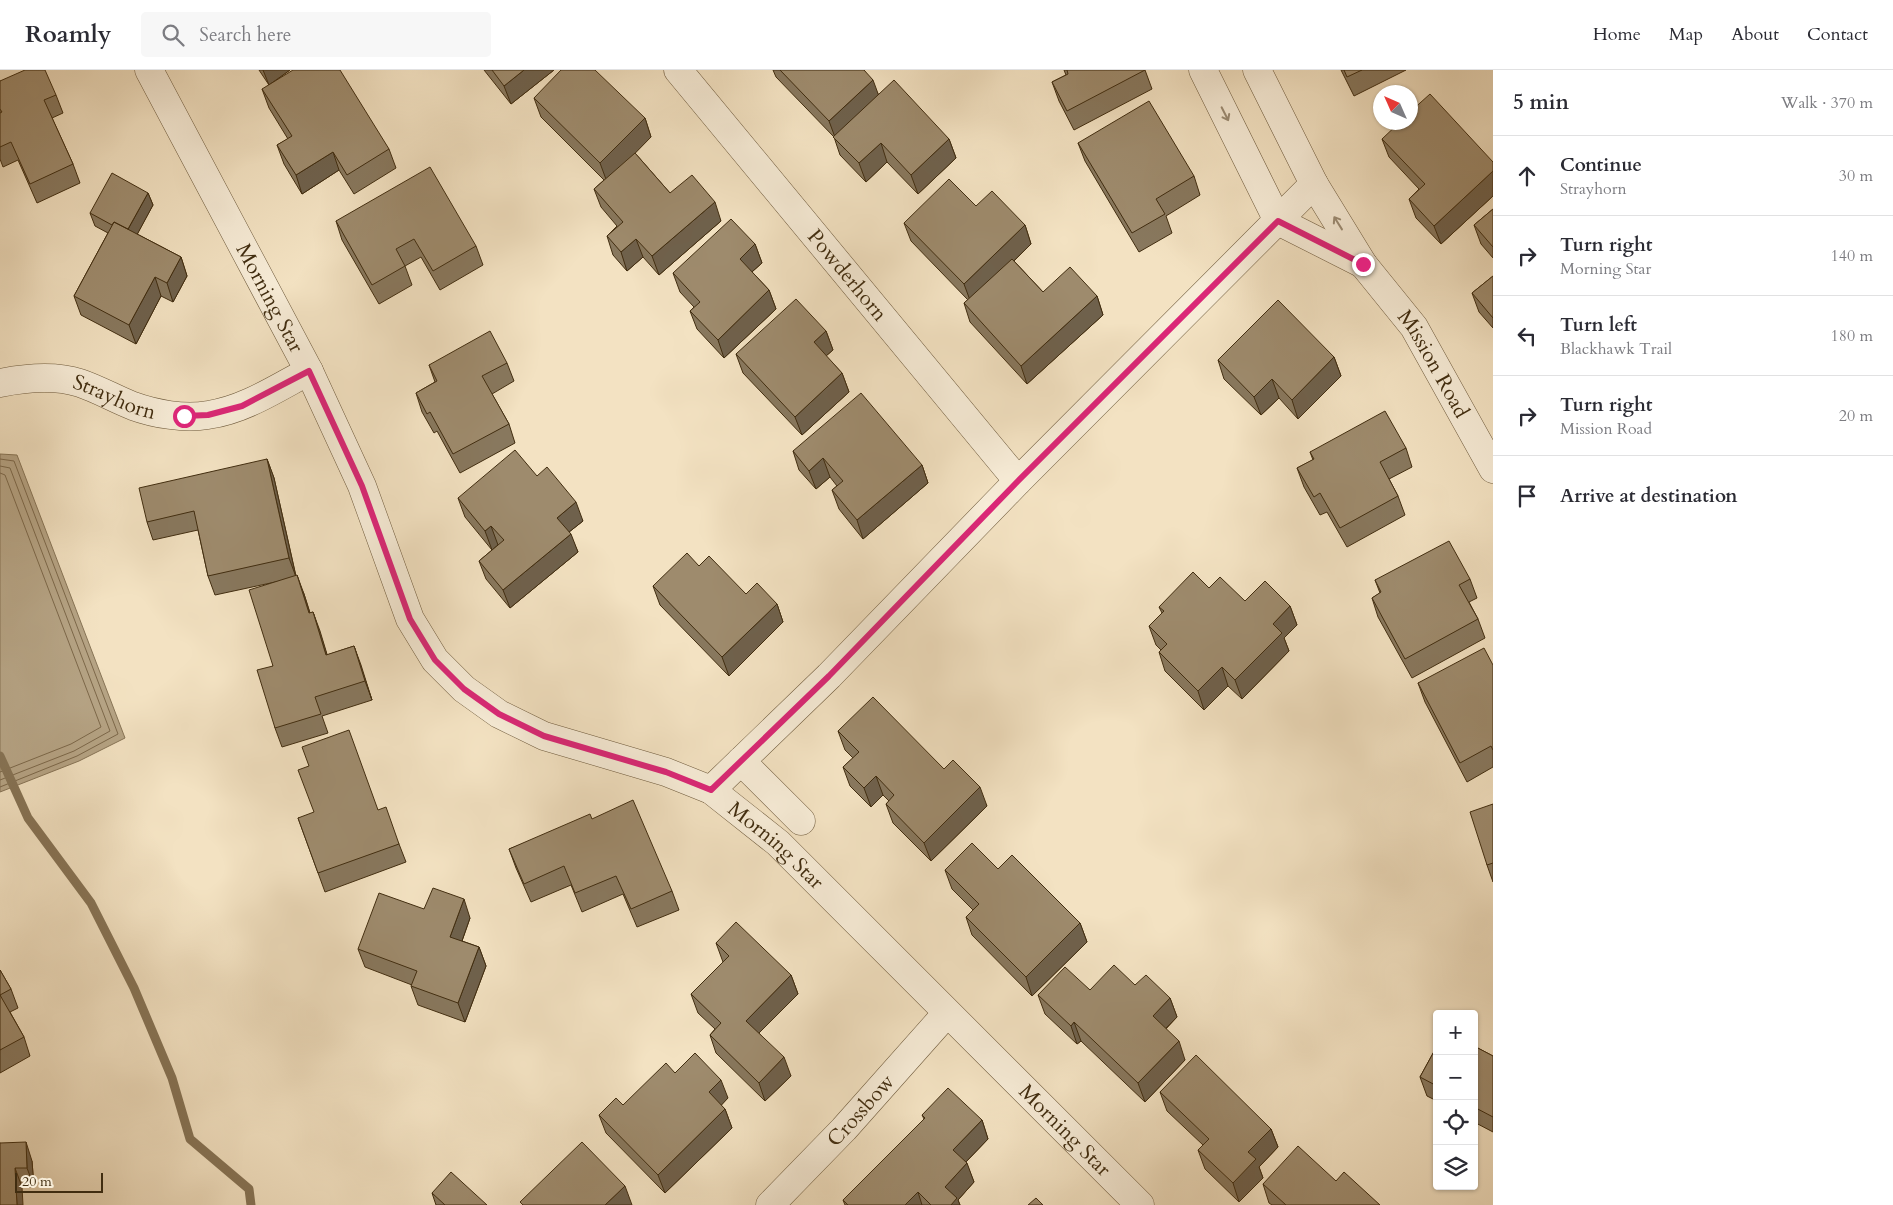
<!DOCTYPE html>
<meta charset="utf-8">
<style>
:root{--surface:#fff;--page:#f7f7f7;--text:#2b2b33;--muted:#7c7c81;--line:#e1e1e2}
body{margin:0;font-family:Cardo,serif;background:var(--page);color:var(--text)}
.controls{position:absolute;right:15px;bottom:15px;display:grid;overflow:hidden;border-radius:5px;box-shadow:0 1px 4px #0004}
.controls button{width:45px;height:45px;display:grid;place-items:center;padding:0;border:0;border-bottom:1px solid var(--line);background:var(--surface);color:var(--text);font:25px sans-serif}
.compass{position:absolute;left:1373px;top:15px;width:45px;height:45px;border-radius:50%;background:var(--surface);box-shadow:0 1px 4px #0004;rotate:315deg}
.scale{position:absolute;left:15px;bottom:12px;width:88px;box-sizing:border-box;padding-left:5px;border:2px solid #412d10;border-top:0;font-size:14px;line-height:18px;white-space:nowrap;color:#412d10;-webkit-text-stroke:4px #f7ecd7;paint-order:stroke}
.stop{position:absolute;width:15px;height:15px;margin:-11px;border:4px solid #db2777;border-radius:50%;background:#fff}
.stop.end{background:#db2777;border-color:#fff;box-shadow:0 1px 5px #0008}
.list{margin:0;padding:0;list-style:none}
h2{display:flex;justify-content:space-between;align-items:center;height:65px;margin:0;padding:0 20px;font-size:21px}
h2 small{font-size:16px;font-weight:400;color:var(--muted)}
.list li{display:grid;grid-template-columns:32px 1fr auto;gap:15px;align-items:center;box-sizing:border-box;height:80px;padding:0 20px;border-top:1px solid var(--line)}
.list b{display:block;font-size:19px;white-space:nowrap}
.list p{margin:0;font-size:16px;white-space:nowrap;color:var(--muted)}
.list em{font-size:16px;font-style:normal;color:var(--muted)}
.icon{flex:none;width:28px;height:28px;fill:none;stroke:currentColor;stroke-width:2;stroke-linecap:round;stroke-linejoin:round}
.map{position:relative;flex:none;width:1493px;height:1135px;overflow:hidden}
header{display:flex;align-items:center;gap:30px;box-sizing:border-box;height:70px;padding:0 25px;background:var(--surface);border-bottom:1px solid var(--line)}
header strong{font-size:24px}
nav{display:flex;gap:28px;margin-inline-start:auto;font-size:18px}
.search{width:350px;height:45px;background:var(--page);display:flex;align-items:center;gap:12px;box-sizing:border-box;padding:0 18px;border-radius:5px;color:var(--muted);font-size:19px}
main{display:flex}
aside{flex:1;background:var(--surface)}
.map>svg:first-child{display:block}
.water{fill:#b6a485;stroke:#877456}
.lines{fill:none;stroke-linecap:round;stroke-linejoin:round}
.shore{stroke:#7c684a;stroke-width:1}
.stream{stroke:#877456;stroke-width:9}
.minor-casing{stroke:#6e5a3c;stroke-width:29}
.minor{stroke:#f7ecd7;stroke-width:28}
.wall{fill:#88785e;stroke:#412d10}
.shaded-wall{fill:#6f614c;stroke:#412d10}
.building{fill:#9e8b6d;stroke:#412d10}
.oneway{stroke:#9c8c74}
.route{stroke:#db2777;stroke-width:6}
.labels{text-anchor:middle;dominant-baseline:central;stroke-width:4.5;stroke-linejoin:round;paint-order:stroke}
.street-label{font-size:21px;fill:#412d10;stroke:#f7ecd7}
</style>
<header>
<strong>Roamly</strong>
<div class="search"><svg class="icon" aria-label="search" viewBox="0 0 24 24"><circle cx="10" cy="10" r="6"/><path d="M15 15l6 6"/></svg>Search here</div>
<nav><a>Home</a><a>Map</a><a>About</a><a>Contact</a></nav>
</header>
<main>
<div class="map">
<svg width="1493" height="1135" viewBox="0 0 1493 1135">
<rect width="100%" height="100%" fill="#f3e2c2"/>
<filter id="stains"><feTurbulence type="fractalNoise" baseFrequency=".004" numOctaves="4"/><feColorMatrix values="0 0 0 0 .2 0 0 0 0 .09 0 0 0 0 .02 0 0 0 .5 -.17"/></filter>
<radialGradient id="worn" r=".72"><stop offset=".6" stop-color="#630" stop-opacity="0"/><stop offset="1" stop-color="#630" stop-opacity=".3"/></radialGradient>
<path class="water" d="M0 384 17 385 125 668 79 691 0 722Z"/>
<g class="lines">
<path class="shore" d="M0 389 14 391 118 664 77 686 0 717
M0 396 10 398 110 661 74 681 0 710
M0 403 5 405 101 657 71 674 0 702"/>
<path class="stream" d="M0 686 28 748 91 833 134 918 172 1008 190 1069 249 1119 251 1135"/>
<g class="minor-casing">
<g id="minor">
<path id="s1" d="M149 0 309 301 362 416 410 549 435 590 464 619 499 644 544 666 666 702 711 720 778 773 1140 1135"/>
<path id="s2" d="M678 0 1018 411"/>
<path d="M1203 0 1278 151 1363 194"/>
<path id="s3" d="M1257 0 1314 114 1363 194 1414 257 1493 399"/>
<path id="s4" d="M0 313C25 308 55 305 80 313 98 319 115 329 133 336 155 344 184 349 208 345 244 340 277 318 309 301"/>
<path d="M741 691 801 751"/>
<path d="M711 720 829 606 1018 411 1314 114"/>
<path id="s5" d="M770 1135 844 1059 947 943"/>
</g>
</g>
<use href="#minor" class="minor"/>
</g>
<path class="wall" d="M259 0H290L269 15Z
M484 0H554L511 34Z
M773 0H864L878 24 949 69 956 88 918 124 887 92 866 112 840 85 834 67 776 7Z
M1064 0H1145L1152 19 1074 60 1059 31 1052 12 1066 5Z
M1341 0H1406L1354 26Z
M0 11 56 25 63 43 52 48 73 94 80 113 37 133 18 90 3 97 0 89Z
M262 19 389 79 396 98 354 124 339 100 302 124 284 94 277 75 288 69 269 38Z
M534 28 645 48 651 67 635 83 670 123 721 151 659 205 643 187 627 201 613 185 607 166 617 156 601 137 594 119 604 110 541 47Z
M1382 69 1493 92V126L1441 174 1416 148 1409 129 1419 119 1389 87Z
M1078 73 1194 106 1200 125 1166 146 1172 163 1139 182 1085 91Z
M148 123 153 135 137 164 181 187 187 206 173 232 161 226 136 274 81 245 74 226 108 163 95 156 90 143Z
M976 136 1025 155 1031 174 1014 191 1043 222 1097 226 1103 245 1027 314 970 252 964 233 968 230 911 171 904 153Z
M1493 139V188L1481 174 1474 155Z
M336 151 476 176 483 195 440 220 421 187 405 196 412 215 379 234 342 170Z
M755 174 762 193 752 202 769 220 776 239 724 288 697 259 690 241 694 237 680 222 673 203Z
M1493 206V258L1479 242 1472 223Z
M826 261 833 280 826 286 842 303 849 322 802 365 743 303 736 284Z
M1334 287 1341 306 1298 349 1279 328 1261 345 1224 309 1218 290Z
M507 293 514 311 492 324 509 354 515 373 460 403 437 361 434 363 422 342 416 323 435 312 429 295Z
M1406 378 1412 397 1389 409 1398 426 1405 445 1347 477 1327 442 1320 445 1304 417 1297 398 1313 390 1310 382Z
M793 381 922 395 928 413 863 469 839 439 832 420 837 416 830 407 816 419 799 400Z
M267 389 274 408 296 506 304 524 310 543 313 542 327 585 354 576 372 630 322 646 328 663 282 677 275 658 273 596 280 511 215 525 208 506 198 460 153 470 147 452Z
M537 406 583 451 569 462 578 482 510 538 486 509 479 491 498 475 492 480 465 447 458 428Z
M699 496 746 524 777 534 783 552 729 606 660 535 653 516Z
M1470 509 1477 528 1469 532 1478 549 1485 568 1412 608 1378 547 1372 528 1380 523 1375 510Z
M1209 518 1245 531 1290 536 1297 555 1284 568 1289 581 1242 629 1228 616 1204 640 1165 601 1159 582 1161 580 1156 575 1149 556 1162 543 1159 537Z
M1493 595V697L1467 712 1425 632 1418 613Z
M838 661 944 699 987 736 931 791 893 753 886 734 889 731 883 725 871 737 850 716 843 697 853 688 845 680Z
M1493 734V812L1487 795Z
M378 740 399 774 406 792 325 822 298 748Z
M592 749 672 821 679 840 637 857 623 824 582 842 571 815 531 832 516 798 509 779Z
M945 800 1080 853 1087 872 1032 926 972 865 966 847 973 840 952 819Z
M424 839 470 848 462 871 479 877 486 896 465 952 418 935 411 916 412 915 365 897 358 879Z
M716 873 791 905 798 924 759 963 791 1006 765 1031 716 983 710 965 715 959 698 943 691 924 723 892Z
M0 900 11 919 18 938 10 942 24 967 30 986 0 1003Z
M1135 915 1170 928 1177 947 1166 959 1185 990 1145 1032 1081 971 1077 974 1045 944 1038 925 1090 920Z
M1437 976V1031L1427 1026 1420 1007Z
M1474 976 1493 986V1062L1474 1052Z
M675 1003 728 1028 721 1035 725 1039 732 1058 665 1123 606 1063 599 1045 623 1035Z
M1160 1022 1271 1059 1278 1077 1259 1097 1263 1108 1239 1132 1205 1099 1198 1080 1203 1075 1167 1041Z
M922 1045 982 1050 988 1069 966 1092 974 1112 958 1130 960 1135H845L843 1130 924 1049Z
M0 1073 32 1091 34 1117H22Z
M1336 1111 1380 1135H1272L1269 1133 1263 1114Z
M432 1123 487 1135H436Z"/>
<path class="shaded-wall" d="M263 0H290L269 15Z
M524 0H554L511 34 504 16Z
M873 10 880 29 836 70 829 51Z
M645 48 651 67 607 112 600 93Z
M949 69 956 88 918 124 911 105Z
M881 73 887 92 866 112 859 93Z
M333 82 339 100 302 124 296 105Z
M1493 101V126L1441 174 1434 156Z
M148 123 153 135 131 176 126 163Z
M715 132 721 151 659 205 652 186Z
M1025 155 1031 174 971 233 964 214Z
M636 169 643 187 627 201 621 182Z
M755 174 762 193 746 207 740 189Z
M181 187 187 206 173 232 167 213Z
M155 207 161 226 136 274 129 255Z
M769 220 776 239 724 288 718 270Z
M1097 226 1103 245 1027 314 1021 296Z
M826 261 833 280 820 291 814 272Z
M1334 287 1341 306 1298 349 1292 330Z
M842 303 849 322 802 365 795 347Z
M1272 309 1279 328 1261 345 1254 327Z
M823 388 830 407 816 419 809 401Z
M267 389 274 408 296 507 289 488Z
M922 395 928 413 863 469 857 450Z
M576 432 583 451 564 466 557 448Z
M491 456 498 475 492 480 485 461Z
M571 464 578 482 510 538 503 520Z
M297 505 304 524 316 562 309 543Z
M777 534 783 552 729 606 722 587Z
M1290 536 1297 555 1284 568 1289 581 1242 629 1235 610 1273 554Z
M313 542 320 561 333 604 326 585Z
M354 576 361 595 372 630 365 611Z
M1222 597 1228 616 1204 640 1198 621Z
M876 706 883 725 871 737 864 718Z
M980 717 987 736 931 791 924 773Z
M464 829 470 848 457 885 450 867Z
M1080 853 1087 872 1032 926 1026 907Z
M479 877 486 896 465 952 458 933Z
M791 905 798 924 753 969 746 951Z
M1170 928 1177 947 1159 965 1153 946Z
M1074 952 1081 971 1077 974 1071 956Z
M1179 971 1185 990 1145 1032 1138 1013Z
M784 987 791 1006 765 1031 759 1013Z
M721 1010 728 1028 716 1041 709 1022Z
M725 1039 732 1058 665 1123 658 1105Z
M982 1050 988 1069 960 1098 953 1080Z
M1271 1059 1278 1077 1259 1097 1263 1108 1239 1132 1233 1113 1248 1082Z
M26 1072 32 1091 34 1117 27 1098Z
M967 1093 974 1112 958 1130 960 1135H951L945 1117Z
M15 1098 22 1117 23 1135H17Z
M625 1116 632 1135H605Z
M918 1122 922 1135H905Z"/>
<path class="building" d="M25 0H45L56 25 44 30 73 94 30 114 11 72 0 77V43L2 42 0 39V11Z
M293 0H340L389 79 347 105 333 82 296 105 277 75 292 66 262 19Z
M492 0H524L504 16Z
M561 0H595L645 48 600 93 534 28Z
M780 0H864L873 10 829 51Z
M1067 0H1145L1067 41 1052 12 1068 4Z
M1344 0H1362L1347 7Z
M894 10 949 69 911 105 881 73 859 93 833 67Z
M1430 24 1493 92V101L1434 156 1409 129 1425 114 1382 69 1400 52H1410V42Z
M1149 31 1194 106 1156 129 1165 144 1132 163 1078 73Z
M635 83 670 123 692 105 715 132 652 186 636 169 621 182 607 166 623 152 594 119Z
M430 97 476 176 433 201 414 169 396 179 405 196 372 215 336 151Z
M112 103 148 123 128 159 114 152 112 155 90 143Z
M949 109 976 136 992 121 1025 155 964 214 904 153Z
M1493 139V177L1474 155Z
M731 149 755 174 740 189 769 220 718 270 690 241 700 232 673 203Z
M114 152 181 187 167 213 155 207 129 255 74 226Z
M1012 189 1043 222 1070 197 1097 226 1021 296 964 233Z
M1493 206V248L1472 223Z
M796 229 826 261 814 272 842 303 795 347 736 284Z
M1278 230 1334 287 1292 330 1272 309 1254 327 1218 290Z
M490 261 507 293 482 306 509 354 453 384 430 342 427 344 416 323 437 311 429 295Z
M861 323 922 395 857 450 832 420 843 411 823 388 809 401 793 381Z
M1385 341 1406 378 1380 392 1398 426 1340 458 1320 423 1314 427 1297 398 1314 389 1310 382Z
M515 380 537 406 547 397 576 432 557 448 571 464 503 520 479 491 504 470 491 456 485 461 458 428Z
M267 389 289 488 208 506 194 441 147 452 139 418Z
M1449 471 1470 509 1459 515 1478 549 1405 589 1372 528 1381 522 1375 510Z
M687 483 699 496 709 486 746 524 757 513 777 534 722 587 653 516Z
M1193 502 1209 518 1220 507 1245 531 1265 511 1290 536 1273 554 1282 563 1235 610 1222 597 1198 621 1159 582 1167 574 1149 556 1164 541 1159 537Z
M297 505 309 543 313 542 326 585 354 576 365 611 315 627 321 644 275 658 257 600 273 596 249 520Z
M1484 578 1493 595V680L1491 676 1460 693 1418 613Z
M873 627 944 699 953 690 980 717 924 773 886 734 894 725 876 706 864 718 843 697 859 682 838 661Z
M349 660 378 740 386 737 399 774 318 803 298 748 314 742 298 700 309 696 302 677Z
M633 730 672 821 631 839 616 806 575 823 564 796 524 814 509 779 590 744 592 749Z
M1493 734V793L1487 795 1470 742Z
M972 773 998 799 1012 785 1080 853 1026 907 966 847 979 834 945 800Z
M433 818 464 829 450 867 479 877 458 933 411 916 417 901 358 879 379 823 424 839Z
M736 852 791 905 746 951 784 987 759 1013 710 965 721 953 691 924 729 886 716 873Z
M1114 895 1135 915 1146 905 1170 928 1153 946 1179 971 1138 1013 1074 952 1071 956 1038 925 1065 897 1090 920Z
M0 900 11 919 0 925 24 967 0 980Z
M1437 976V1016L1420 1007Z
M1474 976 1493 986V1047L1474 1037Z
M695 983 721 1010 709 1022 725 1039 658 1105 599 1045 616 1028 623 1035 666 993 675 1003Z
M1196 985 1271 1059 1248 1082 1256 1089 1233 1113 1198 1080 1209 1069 1160 1022Z
M948 1018 982 1050 953 1080 967 1093 945 1117 957 1128 951 1135H931L918 1122 905 1135H848L843 1130 925 1048 922 1045Z
M26 1072 27 1098H15L17 1135H0V1073Z
M582 1072 625 1116 605 1135H523L520 1132Z
M1298 1076 1336 1111 1344 1102 1380 1135H1286L1263 1114Z
M451 1102 487 1135H445L432 1123Z
M1036 1128 1043 1135H1028Z"/>
<defs><path id="oneway-shaft" d="M-6 0H5M1.5-3L5.5 0L1.5 3" fill="none" stroke-width="1.6" stroke-linecap="round" stroke-linejoin="round" transform="scale(1.25)"/></defs>
<g class="oneway">
<use href="#oneway-shaft" transform="translate(1225 44) rotate(63)"/>
<use href="#oneway-shaft" transform="translate(1338 153) rotate(-122)"/>
</g>
<g class="lines">
<path class="route" d="M184 346 208 345 242 336 309 301 362 416 410 549 435 590 464 619 499 644 544 666 666 702 711 720 829 606 1018 411 1278 151 1363 194"/>
</g>
<g class="labels">
<g class="street-label">
<text stroke="none"><textPath href="#s2" startOffset="266">Powderhorn</textPath></text>
<text stroke="none"><textPath href="#s1" startOffset="258">Morning Star</textPath></text>
<text stroke="none"><textPath href="#s3" startOffset="344">Mission Road</textPath></text>
<text stroke="none"><textPath href="#s4" startOffset="118">Strayhorn</textPath></text>
<text stroke="none"><textPath href="#s1" startOffset="1052">Morning Star</textPath></text>
<text stroke="none"><textPath href="#s5" startOffset="131">Crossbow</textPath></text>
<text stroke="none"><textPath href="#s1" startOffset="1458">Morning Star</textPath></text>
</g>
</g>
<rect width="100%" height="100%" filter="url(#stains)"/>
<rect width="100%" height="100%" fill="url(#worn)"/>
</svg>
<div class="controls">
<button>+</button>
<button>−</button>
<button><svg class="icon" aria-label="locate" viewBox="0 0 24 24"><circle cx="12" cy="12" r="6"/><path d="M12 2v4M12 18v4M2 12h4M18 12h4"/></svg></button>
<button><svg class="icon" aria-label="layers" viewBox="0 0 24 24"><path d="M12 4l9 5-9 5-9-5zM3 14l9 5 9-5"/></svg></button>
</div>
<svg class="compass" viewBox="-18 -18 36 36"><path d="M0-13l5 13h-10z" fill="#e53935"/><path d="M0 13l5-13h-10z" fill="#7c7c81"/></svg>
<div class="scale">20 m</div>
<div class="stop" style="left:184px;top:346px"></div>
<div class="stop end" style="left:1363px;top:194px"></div>
</div>
<aside>
<h2>5 min<small>Walk · 370 m</small></h2>
<ul class="list">
<li><svg class="icon" aria-label="ahead" viewBox="0 0 24 24"><path d="M12 20V5M6 11l6-6 6 6"/></svg><div><b>Continue</b><p>Strayhorn</p></div><em>30 m</em></li>
<li><svg class="icon" aria-label="right" viewBox="0 0 24 24"><path d="M7 20v-9h11M14 6l5 5-5 5"/></svg><div><b>Turn right</b><p>Morning Star</p></div><em>140 m</em></li>
<li><svg class="icon" aria-label="left" viewBox="0 0 24 24"><path d="M17 20v-9H6M10 6l-5 5 5 5"/></svg><div><b>Turn left</b><p>Blackhawk Trail</p></div><em>180 m</em></li>
<li><svg class="icon" aria-label="right" viewBox="0 0 24 24"><path d="M7 20v-9h11M14 6l5 5-5 5"/></svg><div><b>Turn right</b><p>Mission Road</p></div><em>20 m</em></li>
<li><svg class="icon" aria-label="arrive" viewBox="0 0 24 24"><path d="M6 21V4h12l-3 4 3 4H6"/></svg><div><b>Arrive at destination</b></div></li>
</ul>
</aside>
</main>
